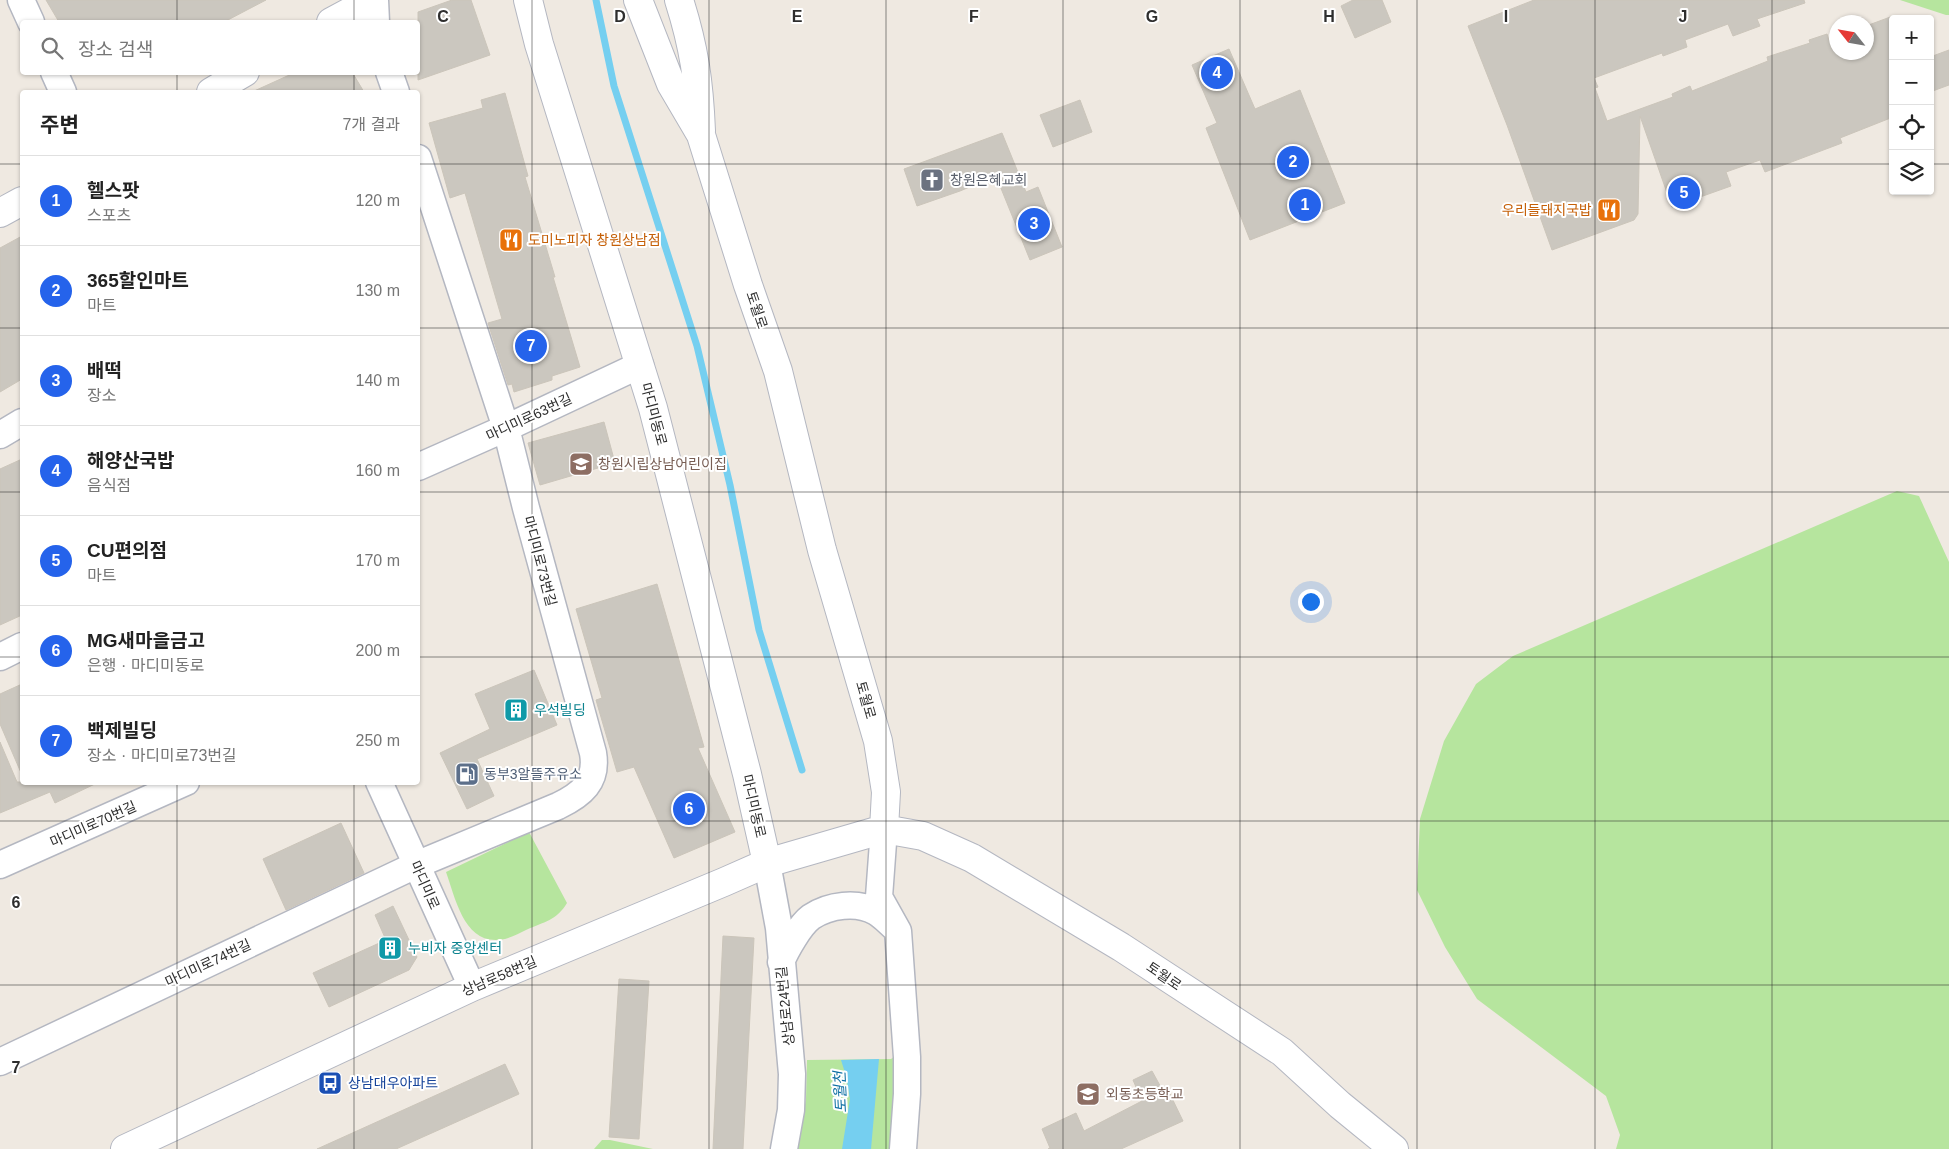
<!DOCTYPE html>
<html lang="ko">
<meta charset="utf-8">
<style>
:root{--surface:#fff;--page:#f6f6f6;--text:#222;--muted:#767676;--line:#e0e0e0;--accent:#2563eb}
body{margin:0;font-family:Arial,"Noto Sans KR",sans-serif;background:var(--page);color:var(--text)}
.controls{position:absolute;right:15px;top:15px;display:grid;overflow:hidden;border-radius:5px;box-shadow:0 1px 4px #0004}
.controls button{width:45px;height:45px;display:grid;place-items:center;padding:0;border:0;border-bottom:1px solid var(--line);background:var(--surface);color:var(--text);font:25px sans-serif}
.compass{position:absolute;left:1829px;top:15px;width:45px;height:45px;border-radius:50%;background:var(--surface);box-shadow:0 1px 4px #0004;rotate:301deg}
.you{position:absolute;left:1310px;top:601px;width:18px;height:18px;margin:-12px;border:4px solid #fff;border-radius:50%;background:#1a73e8;box-shadow:0 0 0 8px #1a73e833}
.badge{display:grid;place-items:center;width:32px;height:32px;border-radius:50%;background:var(--accent);color:#fff;font-size:16px;font-weight:700}
.pin{position:absolute;translate:-50% -50%;border:2px solid #fff;box-shadow:0 1px 5px #0006}
.list{margin:0;padding:0;list-style:none}
h2{display:flex;justify-content:space-between;align-items:center;height:65px;margin:0;padding:0 20px;font-size:21px}
h2 small{font-size:16px;font-weight:400;color:var(--muted)}
.list li{display:grid;grid-template-columns:32px 1fr auto;gap:15px;align-items:center;box-sizing:border-box;height:90px;padding:0 20px;border-top:1px solid var(--line)}
.list b{display:block;font-size:19px;white-space:nowrap}
.list p{margin:0;font-size:16px;white-space:nowrap;color:var(--muted)}
.list em{font-size:16px;font-style:normal;color:var(--muted)}
.icon{flex:none;width:28px;height:28px;fill:none;stroke:currentColor;stroke-width:2;stroke-linecap:round;stroke-linejoin:round}
.map{position:relative;flex:none;width:1949px;height:1149px;overflow:hidden}
.search{position:absolute;background:var(--surface);box-shadow:0 1px 4px #0004;left:20px;top:20px;width:400px;height:55px;display:flex;align-items:center;gap:12px;box-sizing:border-box;padding:0 18px;border-radius:5px;color:var(--muted);font-size:19px}
.panel{position:absolute;background:var(--surface);box-shadow:0 1px 4px #0004;left:20px;top:90px;width:400px;height:695px;border-radius:5px}
.map>svg:first-child{display:block}
.green{fill:#b6e59e}
.water{fill:#75cff0}
.lines{fill:none;stroke-linecap:round;stroke-linejoin:round}
.stream{stroke:#75cff0;stroke-width:7}
.building{fill:#cbc7bf;stroke:#cbc5ba}
.minor-casing{stroke:#b4b7c1;stroke-width:29}
.tertiary-casing{stroke:#b4b7c1;stroke-width:30}
.minor{stroke:#fff;stroke-width:26}
.tertiary{stroke:#fff;stroke-width:28}
.grid{fill:none;stroke:#2e2e2e;stroke-width:1;stroke-opacity:0.55}
.labels{text-anchor:middle;dominant-baseline:central;stroke-width:4;stroke-linejoin:round;paint-order:stroke}
.worship-label{font-size:14px;fill:#5b616d;stroke:#fff;text-anchor:start}
.food-label{font-size:14px;fill:#c56008;stroke:#fff;text-anchor:end}
.street-label{font-size:14px;fill:#2e2e2e;stroke:#fff}
.education-label{font-size:14px;fill:#785e54;stroke:#fff;text-anchor:start}
.culture-label{font-size:14px;fill:#0d838f;stroke:#fff;text-anchor:start}
.service-label{font-size:14px;fill:#4e5e75;stroke:#fff;text-anchor:start}
.transit-label{font-size:14px;fill:#164399;stroke:#fff;text-anchor:start}
.water-label{font-size:15px;font-style:italic;fill:#0d6fa3;stroke:#fff}
.grid-label{font-size:16px;text-anchor:middle;font-weight:bold;fill:#2e2e2e;stroke:#fff;stroke-width:4;stroke-linejoin:round;paint-order:stroke}
</style>
<div class="map">
<svg width="1949" height="1149" viewBox="0 0 1949 1149">
<rect width="100%" height="100%" fill="#efe9e1"/>
<path class="green" d="M1900 0H1949V15H1946Z
M1897 491 1919 496 1949 562V1149H1616L1620 1135 1606 1096 1477 999 1445 947 1417 890 1420 819 1444 741 1476 684 1513 656Z
M529 832 567 903C557 920 544 922 526 930 520 933 512 937 505 939 465 948 456 900 446 872Z
M895 1056 897 1149H797L806 1099 807 1060 891 1059Z
M602 1140H610L653 1149H594Z"/>
<path class="water" d="M879 1059 871 1149H842L850 1099 846 1076 841 1060Z"/>
<g class="lines">
<path class="stream" d="M596 0 614 86 697 346 730 485 759 630 802 770"/>
</g>
<path class="building" d="M46 0H266L224 22H59Z
M452 0H471L490 55 418 80V12Z
M1353 0H1382L1391 22 1355 38 1341 6Z
M1534 0H1804L1805 3 1757 19 1760 26 1733 36 1728 24 1685 40 1687 47 1663 56 1662 53 1594 78 1598 87 1595 88 1607 121 1673 97 1672 94 1690 86 1692 91 1768 61 1767 57 1810 43 1809 40 1827 34 1829 41 1836 39V52H1866V26L1893 16V117L1840 138 1842 143 1765 172 1760 160 1726 172 1731 186 1672 207 1640 116 1638 214 1634 220 1552 250 1507 125 1468 26Z
M1229 49 1255 109 1300 90 1345 203 1250 240 1206 128 1217 123 1192 65Z
M1949 50V85L1930 92V57Z
M296 72H352L364 92H252Z
M505 93 528 176 525 177 555 277H553L580 367 552 376V380L514 392 512 384 508 385 488 323 502 319 465 193 450 198 429 123 483 108 481 100Z
M1080 100 1092 132 1053 147 1040 115Z
M1002 133 1026 192 1038 187 1062 247 1030 260 996 176 960 191 917 206 904 169Z
M22 236V379L0 392V248Z
M604 422 615 463 540 485 528 443Z
M22 459V615L0 625V469Z
M657 584 704 747 698 748 735 832 674 858 634 767 617 772 596 700 602 698 576 609Z
M534 670 557 725 477 759 494 796 467 809 440 753 490 729 475 694Z
M22 684V775L0 724V694Z
M0 742 17 782H99L55 803 50 792 0 813Z
M341 823 364 873 286 910 263 859Z
M393 906 417 957 409 970 329 1007 313 973 386 940 375 915Z
M723 936 754 938 743 1149H713Z
M619 979 649 981 639 1139 609 1137Z
M505 1064 519 1094 396 1149H317Z
M1152 1071 1163 1091 1169 1092 1183 1121 1121 1149H1048L1050 1148 1042 1129 1076 1113 1084 1131 1142 1101 1133 1080Z"/>
<g class="lines">
<g class="minor-casing">
<path id="minor" d="M21 0 31 22
M375 0 376 22
M54 72 63 92
M389 72 396 92
M0 435 22 422
M418 467 506 428 640 365
M0 657 22 646
M379 782 472 987
M884 829 879 897 898 931 907 1057V1094L903 1149
M767 863 779 928 792 1074 791 1110 784 1149
M0 865 186 782
M781 962C786 950 800 925 811 917 829 905 857 901 876 912 883 916 888 922 894 927
M0 1062 416 865 558 806C581 795 598 782 593 753L526 508 506 428 418 158"/>
</g>
<g class="tertiary-casing">
<path id="tertiary" d="M528 0 539 44 653 408 747 774 767 863
M638 0 671 84 701 135 748 285 778 371 822 550 878 741 886 792 884 829
M679 0C694 47 699 82 701 131
M331 22 372 0
M211 92 245 72
M0 213 22 201
M125 1149 472 987 724 882 767 863 884 829 923 836 972 858 1121 947 1282 1052 1340 1105 1394 1149"/>
</g>
<use href="#minor" class="minor"/>
<use href="#tertiary" class="tertiary"/>
</g>
<path class="grid" d="M177 0V22M354 0V22M532 0V1149M709 0V1149M886 0V1149M1063 0V1149M1240 0V1149M1417 0V1149M1595 0V1149M1772 0V1149M177 72V92M354 72V92M0 164H22M418 164H1893M1930 164H1949M0 328H22M418 328H1949M0 492H22M418 492H1949M0 657H22M418 657H1949M177 782V1149M354 782V1149M0 821H1949M0 985H1949"/>
<defs>
<g id="church-square" transform="scale(1.25)"><rect x="-9" y="-9" width="18" height="18" rx="4" fill="#6b7280" stroke="#fff"/><path d="M-1.2-6h2.4v3.5h3.3v2.4h-3.3V6h-2.4V-.1h-3.3v-2.4h3.3Z" fill="#fff"/></g>
<g id="restaurant-square" transform="scale(1.25)"><rect x="-9" y="-9" width="18" height="18" rx="4" fill="#e8710a" stroke="#fff"/><path d="M-5-6h1v4h1v-4h1v4h1v-4h1v5L-1.5 .5V6h-2V.5L-5-1ZM5-6V6H3V1.5H1.5Q1.5-4 5-6Z" fill="#fff"/></g>
<g id="school-square" transform="scale(1.25)"><rect x="-9" y="-9" width="18" height="18" rx="4" fill="#8d6e63" stroke="#fff"/><path d="M0-5L7-2L0 1L-7-2ZM-4 1L0 2.5L4 1V4Q0 6-4 4Z" fill="#fff"/></g>
<g id="building-square" transform="scale(1.25)"><rect x="-9" y="-9" width="18" height="18" rx="4" fill="#0f9aa8" stroke="#fff"/><path d="M-4-6H4V6H1V3H-1V6H-4ZM-2.5-4.3h1.7v1.8h-1.7ZM.8-4.3h1.7v1.8H.8ZM-2.5-1h1.7V.8h-1.7ZM.8-1h1.7V.8H.8Z" fill="#fff"/></g>
<g id="fuel-square" transform="scale(1.25)"><rect x="-9" y="-9" width="18" height="18" rx="4" fill="#5c6f8a" stroke="#fff"/><path d="M-5.5-6h7V0h2V4h1.3V-2.5L3-4.5l.8-.8L6-3V5H2.5V1h-1V6h-7ZM-4.2-4.7v3.2H.2V-4.7Z" fill="#fff"/></g>
<g id="bus-square" transform="scale(1.25)"><rect x="-9" y="-9" width="18" height="18" rx="4" fill="#1a4fb4" stroke="#fff"/><path d="M-5-6H5V4H4V6H2V4H-2V6H-4V4H-5ZM-3.5-4V0h7V-4ZM-3.5 1.2v1.5H-2V1.2ZM2 1.2v1.5H3.5V1.2Z" fill="#fff"/></g>
</defs>
<g fill-rule="evenodd">
<use href="#church-square" x="932" y="180"/>
<use href="#restaurant-square" x="1609" y="210"/>
<use href="#restaurant-square" x="511" y="240"/>
<use href="#school-square" x="581" y="464"/>
<use href="#building-square" x="516" y="710"/>
<use href="#fuel-square" x="467" y="774"/>
<use href="#building-square" x="390" y="948"/>
<use href="#bus-square" x="330" y="1083"/>
<use href="#school-square" x="1088" y="1094"/>
</g>
<g class="labels">
<g class="worship-label">
<text x="950" y="180">창원은혜교회</text>
</g>
<g class="food-label">
<text x="1592" y="210">우리들돼지국밥</text>
<text x="528" y="240" text-anchor="start">도미노피자 창원상남점</text>
</g>
<g class="street-label">
<text transform="translate(757 310) rotate(71)">토월로</text>
<text transform="translate(654 414) rotate(75)">마디미동로</text>
<text transform="translate(529 417) rotate(-25)">마디미로63번길</text>
<text transform="translate(540 561) rotate(75)">마디미로73번길</text>
<text transform="translate(866 700) rotate(74)">토월로</text>
<text transform="translate(754 806) rotate(77)">마디미동로</text>
<text transform="translate(93 824) rotate(-24)">마디미로70번길</text>
<text transform="translate(425 885) rotate(66)">마디미로</text>
<text transform="translate(208 963) rotate(-25)">마디미로74번길</text>
<text transform="translate(499 976) rotate(-23)">상남로58번길</text>
<text transform="translate(1164 976) rotate(34)">토월로</text>
<text transform="translate(785 1006) rotate(-96)">상남로24번길</text>
</g>
<g class="education-label">
<text x="598" y="464">창원시립상남어린이집</text>
<text x="1106" y="1094">외동초등학교</text>
</g>
<g class="culture-label">
<text x="534" y="710">우석빌딩</text>
<text x="408" y="948">누비자 중앙센터</text>
</g>
<g class="service-label">
<text x="484" y="774">동부3알뜰주유소</text>
</g>
<g class="transit-label">
<text x="348" y="1083">상남대우아파트</text>
</g>
<g class="water-label">
<text transform="translate(840 1092) rotate(-93)">토월천</text>
</g>
</g>
<g class="grid-label">
<text x="443" y="22">C</text>
<text x="620" y="22">D</text>
<text x="797" y="22">E</text>
<text x="974" y="22">F</text>
<text x="1152" y="22">G</text>
<text x="1329" y="22">H</text>
<text x="1506" y="22">I</text>
<text x="1683" y="22">J</text>
<text x="16" y="908">6</text>
<text x="16" y="1073">7</text>
</g>
</svg>
<div class="controls">
<button>+</button>
<button>−</button>
<button><svg class="icon" aria-label="locate" viewBox="0 0 24 24"><circle cx="12" cy="12" r="6"/><path d="M12 2v4M12 18v4M2 12h4M18 12h4"/></svg></button>
<button><svg class="icon" aria-label="layers" viewBox="0 0 24 24"><path d="M12 4l9 5-9 5-9-5zM3 14l9 5 9-5"/></svg></button>
</div>
<svg class="compass" viewBox="-18 -18 36 36"><path d="M0-13l5 13h-10z" fill="#e53935"/><path d="M0 13l5-13h-10z" fill="#767676"/></svg>
<div class="you"></div>
<div class="pin badge" style="left:1305px;top:205px">1</div>
<div class="pin badge" style="left:1293px;top:162px">2</div>
<div class="pin badge" style="left:1034px;top:224px">3</div>
<div class="pin badge" style="left:1217px;top:73px">4</div>
<div class="pin badge" style="left:1684px;top:193px">5</div>
<div class="pin badge" style="left:689px;top:809px">6</div>
<div class="pin badge" style="left:531px;top:346px">7</div>
<div class="search"><svg class="icon" aria-label="search" viewBox="0 0 24 24"><circle cx="10" cy="10" r="6"/><path d="M15 15l6 6"/></svg>장소 검색</div>
<section class="panel">
<h2>주변<small>7개 결과</small></h2>
<ul class="list">
<li><span class="badge">1</span><div><b>헬스팟</b><p>스포츠</p></div><em>120 m</em></li>
<li><span class="badge">2</span><div><b>365할인마트</b><p>마트</p></div><em>130 m</em></li>
<li><span class="badge">3</span><div><b>배떡</b><p>장소</p></div><em>140 m</em></li>
<li><span class="badge">4</span><div><b>해양산국밥</b><p>음식점</p></div><em>160 m</em></li>
<li><span class="badge">5</span><div><b>CU편의점</b><p>마트</p></div><em>170 m</em></li>
<li><span class="badge">6</span><div><b>MG새마을금고</b><p>은행 · 마디미동로</p></div><em>200 m</em></li>
<li><span class="badge">7</span><div><b>백제빌딩</b><p>장소 · 마디미로73번길</p></div><em>250 m</em></li>
</ul>
</section>
</div>
